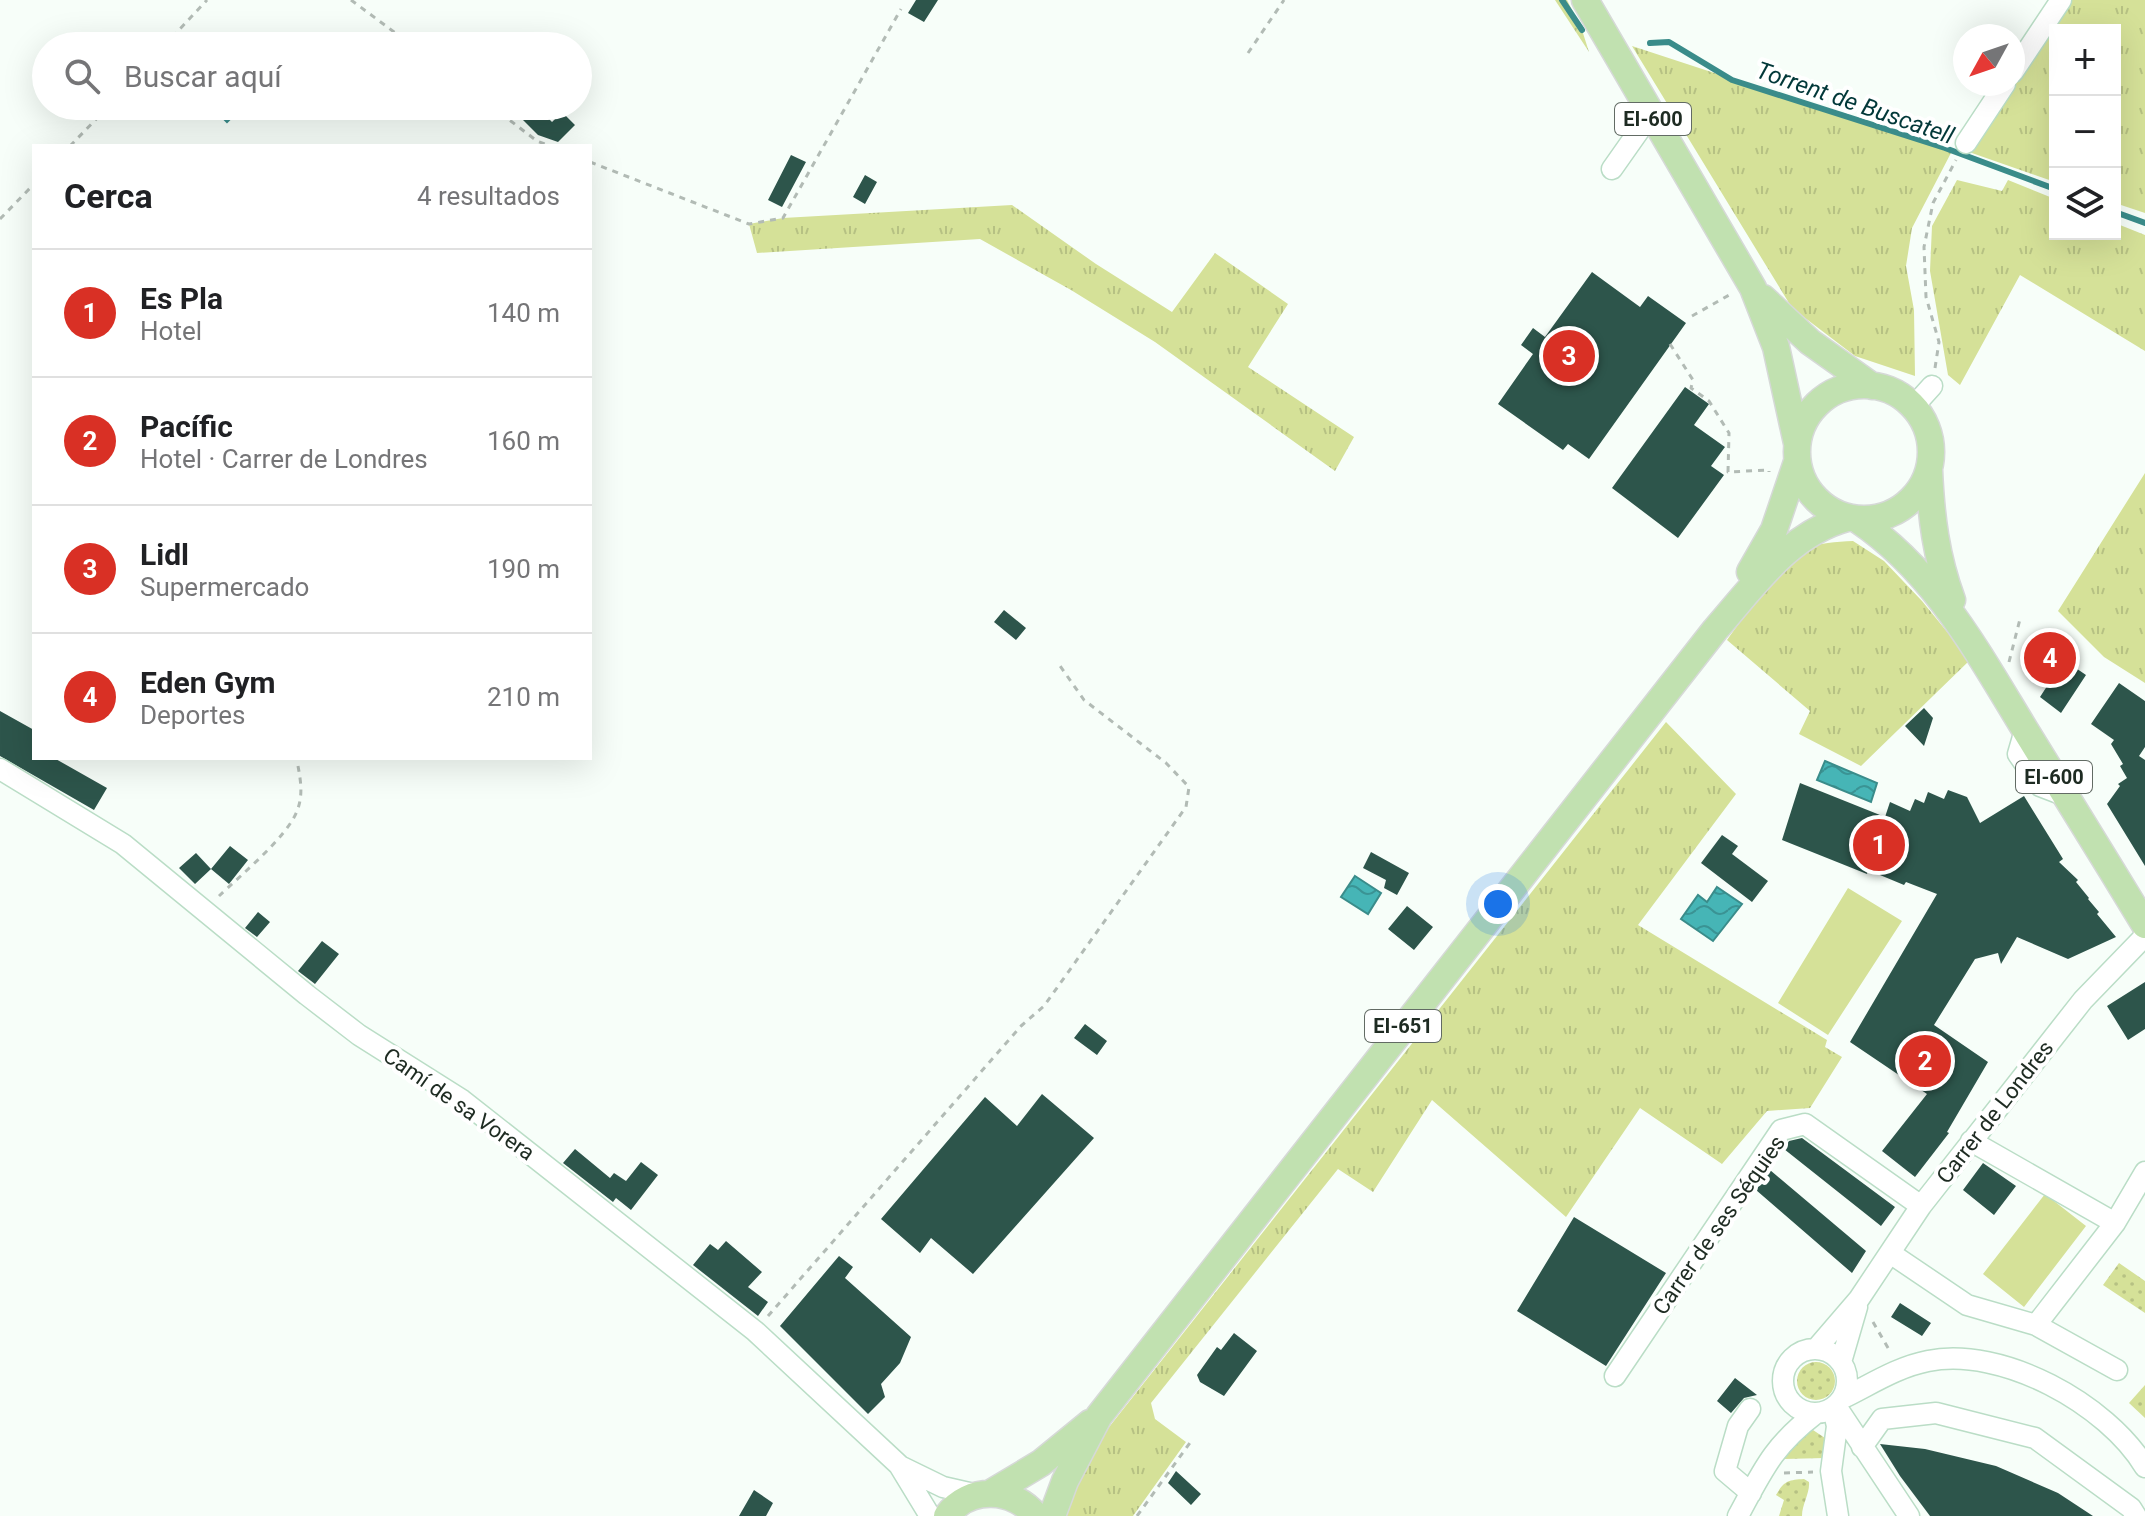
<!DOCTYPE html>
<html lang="es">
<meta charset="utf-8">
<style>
:root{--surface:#fff;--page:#f2f2f2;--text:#202124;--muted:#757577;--line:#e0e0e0;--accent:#d93025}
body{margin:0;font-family:Roboto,sans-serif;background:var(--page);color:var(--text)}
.controls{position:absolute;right:24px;top:24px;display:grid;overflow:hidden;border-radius:0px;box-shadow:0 8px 32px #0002}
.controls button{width:72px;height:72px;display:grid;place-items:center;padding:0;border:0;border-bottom:2px solid var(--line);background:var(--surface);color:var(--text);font:40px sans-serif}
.compass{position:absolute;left:1953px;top:24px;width:72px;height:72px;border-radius:50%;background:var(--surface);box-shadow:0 8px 32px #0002;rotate:230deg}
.you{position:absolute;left:1498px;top:904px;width:28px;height:28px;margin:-20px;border:6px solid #fff;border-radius:50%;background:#1a73e8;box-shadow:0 0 0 12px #1a73e833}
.badge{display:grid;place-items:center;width:52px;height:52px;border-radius:50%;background:var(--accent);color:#fff;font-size:26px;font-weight:700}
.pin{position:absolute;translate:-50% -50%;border:4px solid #fff;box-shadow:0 2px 8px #0006}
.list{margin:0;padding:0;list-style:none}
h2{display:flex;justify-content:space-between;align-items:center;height:104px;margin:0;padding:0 32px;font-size:34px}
h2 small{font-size:26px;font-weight:400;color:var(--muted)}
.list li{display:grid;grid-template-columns:52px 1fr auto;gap:24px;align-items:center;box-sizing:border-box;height:128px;padding:0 32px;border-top:2px solid var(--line)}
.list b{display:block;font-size:30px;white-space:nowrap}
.list p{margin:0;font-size:26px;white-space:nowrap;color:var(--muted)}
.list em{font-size:26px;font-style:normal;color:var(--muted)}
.icon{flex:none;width:44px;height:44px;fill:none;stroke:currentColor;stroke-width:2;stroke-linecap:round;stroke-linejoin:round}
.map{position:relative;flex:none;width:2145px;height:1516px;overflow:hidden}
.search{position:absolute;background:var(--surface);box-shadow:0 8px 32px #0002;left:32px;top:32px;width:560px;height:88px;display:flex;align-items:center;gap:20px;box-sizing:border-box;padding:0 28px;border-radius:44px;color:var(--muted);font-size:30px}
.panel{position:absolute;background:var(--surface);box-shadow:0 8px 32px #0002;left:32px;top:144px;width:560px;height:616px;border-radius:0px}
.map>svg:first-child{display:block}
.grass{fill:url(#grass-tufts)}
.park{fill:url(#park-dots)}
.garden{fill:#d5e198}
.water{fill:url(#water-waves);stroke:#3a8c8a;stroke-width:2}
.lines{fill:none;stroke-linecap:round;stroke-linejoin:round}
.stream{stroke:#3a8c8a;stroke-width:6}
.building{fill:#2d554b}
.minor-casing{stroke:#baddc6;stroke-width:23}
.major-casing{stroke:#d6d9d7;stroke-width:29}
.path{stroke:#b2bbb5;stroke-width:3;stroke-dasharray:6 6;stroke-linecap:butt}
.minor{stroke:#fff;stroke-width:20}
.major{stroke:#c1e1b0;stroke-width:26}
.labels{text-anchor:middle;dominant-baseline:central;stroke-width:8;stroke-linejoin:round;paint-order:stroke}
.shield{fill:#fff;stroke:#626b64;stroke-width:2}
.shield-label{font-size:20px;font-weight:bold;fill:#1e2b22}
.street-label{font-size:22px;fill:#1e2b22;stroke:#fff}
.water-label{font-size:24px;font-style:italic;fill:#023839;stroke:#fff}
</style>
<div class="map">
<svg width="2145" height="1516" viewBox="0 0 2145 1516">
<defs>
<pattern id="grass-tufts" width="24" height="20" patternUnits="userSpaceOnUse" patternTransform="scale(2)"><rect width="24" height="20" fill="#d5e198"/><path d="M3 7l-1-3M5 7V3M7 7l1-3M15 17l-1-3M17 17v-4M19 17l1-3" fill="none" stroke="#b6c183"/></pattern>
<pattern id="park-dots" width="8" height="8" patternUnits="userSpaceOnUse" patternTransform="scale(2)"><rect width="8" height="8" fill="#d5e198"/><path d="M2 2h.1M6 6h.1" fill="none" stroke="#b6c183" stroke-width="1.8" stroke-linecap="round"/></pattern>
<pattern id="water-waves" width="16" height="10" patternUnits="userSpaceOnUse" patternTransform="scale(2)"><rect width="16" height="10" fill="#46b5b6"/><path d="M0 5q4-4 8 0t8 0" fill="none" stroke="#3a9394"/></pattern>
</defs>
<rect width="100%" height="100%" fill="#f7fef9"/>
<path class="grass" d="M1555 0H1567L1582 30 1589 52Z
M2070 0H2145V213L2115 203V30H2055V182L1969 152Z
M1632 46 1952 151 1912 228 1906 266 1914 310 1915 376 1855 356 1792 308Z
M1957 180 2002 191 2008 180 2055 199V234H2115V223L2145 235V351L2020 275 1960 385 1948 375 1930 271 1932 226Z
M1012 205 1096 264 1172 312 1215 253 1288 304 1248 367 1354 437 1335 471 1155 342 1071 290 980 239 757 253 749 224 783 218Z
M2145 473V683L2104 657 2058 611Z
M1853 541 1884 561 1922 601 1970 660 1861 766 1799 734 1810 711 1727 640C1746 615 1778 565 1804 550 1819 542 1836 542 1853 541Z
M1666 722 1736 794 1638 925 1827 1040 1825 1047 1842 1057 1810 1108 1767 1111 1722 1164 1640 1108 1566 1217 1432 1100 1373 1192 1338 1169 1151 1403 1155 1419 1186 1442 1133 1516H1066L1067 1507 1102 1436Z"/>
<path class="park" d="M2119 1263 2145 1281V1313L2103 1285Z
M1797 1381a19 19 0 1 1 38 0a19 19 0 1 1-38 0Z
M2145 1385V1418L2129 1403Z
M1813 1430 1828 1440 1825 1458 1784 1459C1789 1447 1801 1434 1813 1430Z
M1804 1479 1809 1482C1810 1493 1802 1504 1802 1516H1779L1784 1500 1776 1495C1784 1481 1788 1480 1804 1479Z"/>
<path class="garden" d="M1848 888 1902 921 1828 1035 1778 1003Z
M2045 1194 2086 1226 2024 1307 1983 1274Z"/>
<path class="water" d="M217 106H243L227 122 214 109Z
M1825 761 1877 783 1871 802 1817 780Z
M1355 876 1381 893 1368 914 1341 897Z
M1717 887 1742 904 1713 941 1681 919 1698 895 1707 902Z"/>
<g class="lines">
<path class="stream" d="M1562 0 1582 30
M1650 43 1669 42 1732 80 1945 148 2055 189
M2115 212 2145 223"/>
</g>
<path class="building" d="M916 0H938L924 22 908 13Z
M536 106 552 122 562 112 575 125 558 142 538 135 522 119Z
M791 155 806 162 782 207 768 200Z
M865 175 877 182 865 204 853 197Z
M1592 272 1640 307 1648 296 1686 323 1589 459 1568 444 1563 450 1498 404 1533 354 1521 345 1533 328 1545 337Z
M1685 387 1709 404 1694 425 1725 447 1711 466 1724 475 1678 538 1612 488Z
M1004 610 1026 628 1016 640 994 622Z
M2046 639 2068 653 2064 660 2086 675 2061 713 2040 697 2051 680 2041 673 2044 668 2032 660Z
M2119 683 2145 701V747L2139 756 2145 760V866L2107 804 2120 786 2118 784 2127 778 2120 766 2123 764 2111 744 2114 740 2091 724Z
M1924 708 1933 718 1924 746 1905 726Z
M0 711 34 730V758H54L107 788 94 810 0 756Z
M1800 783 1885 817 1890 802 1910 811 1915 799 1924 803 1928 792 1944 799 1948 790 1967 797 1980 823 2024 796 2063 859 2059 862 2078 880 2076 882 2089 898 2088 899 2099 912 2097 914 2116 937 2068 959 2017 937 2001 964 1998 953 1975 959 1934 1025 1988 1062 1947 1132 1949 1133 1915 1177 1882 1151 1927 1094 1850 1042 1937 894 1906 882 1904 885 1868 870 1867 874 1782 840Z
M1722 835 1738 846 1732 854 1768 881 1752 902 1701 863Z
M230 846 248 860 229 884 211 869Z
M1371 852 1409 873 1397 895 1384 888 1386 880 1363 868Z
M196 853 211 869 195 884 179 868Z
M1407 906 1433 927 1414 950 1388 929Z
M258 912 270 922 257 937 245 928Z
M322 941 339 954 315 984 298 971Z
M2145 982V1029L2128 1040 2107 1006Z
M1085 1024 1107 1041 1097 1055 1074 1038Z
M1042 1094 1094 1138 973 1274 931 1238 920 1253 881 1219 985 1097 1017 1126Z
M1802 1138 1895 1207 1881 1226 1784 1149 1789 1141Z
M575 1149 610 1178 614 1173 626 1181 641 1162 658 1175 631 1210 616 1198 613 1202 563 1163Z
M1983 1163 2016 1186 1994 1215 1963 1190Z
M1770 1170 1866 1251 1852 1273 1756 1190Z
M1574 1217 1666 1273 1606 1366 1517 1311Z
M726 1241 762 1272 748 1287 768 1302 758 1316 693 1265 710 1244 718 1250Z
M839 1256 853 1267 845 1278 911 1337 900 1363 881 1384 885 1397 868 1414 780 1326Z
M1900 1303 1931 1323 1922 1336 1891 1317Z
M1234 1333 1257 1351 1224 1396 1200 1382 1197 1375 1217 1347 1221 1350Z
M1735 1378 1757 1395 1744 1398 1731 1413 1717 1401Z
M1880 1444 1925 1449 1996 1466 2058 1493 2093 1516H1930L1900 1476Z
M1176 1471 1201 1494 1191 1505 1168 1483Z
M754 1490 773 1503 766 1516H739Z"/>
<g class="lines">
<g class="minor-casing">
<path id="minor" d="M2013 72 2061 0
M1966 143 2005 84
M1612 169 1650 115
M1913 407 1932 386
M2025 730 2018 754 2040 786 2066 796
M0 769 123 844 307 995 359 1035 462 1100 755 1331 899 1465 930 1516
M1971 1141 2115 1223
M1890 1253 1967 1305 2036 1325 2117 1370
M2036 1325 2115 1223 2145 1172
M1783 1381a32 32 0 1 1 64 0a32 32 0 1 1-64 0Z
M1816 1349 1859 1299 1921 1206 2083 1000 2145 936
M1841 1362 1857 1307
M1615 1376 1781 1130 1805 1124 1921 1206
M1843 1398C1870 1385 1897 1367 1928 1361 2002 1346 2107 1404 2145 1467
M1836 1406 1909 1516
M1750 1409 1738 1426 1725 1471 1751 1493
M1833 1409 1837 1426 1831 1471 1838 1516
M1862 1447 1882 1419 1936 1413 2035 1438 2131 1508 2136 1516
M902 1467 943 1487 978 1495
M1738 1516C1763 1470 1773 1446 1815 1414"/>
</g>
<g class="major-casing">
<path id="major" d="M1585 0 1753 288 1776 347 1797 443
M1763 298 1810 342 1872 386
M1797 452a67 67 0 1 1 134 0a67 67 0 1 1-134 0Z
M1929 470C1931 516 1936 557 1952 600
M1858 520C1934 571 1977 651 2024 728 2064 793 2105 859 2145 925
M1750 572 1774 530 1797 462
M991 1493 1041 1463 1090 1423
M947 1516C969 1485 1014 1488 1036 1516
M1052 1516 1065 1481 1099 1416 1715 630C1754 586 1788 534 1847 518"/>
</g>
<path class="path" d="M351 0 413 46
M164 46 207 0
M1248 53 1284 0
M491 106 537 141 550 146
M70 146 109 106
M590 162 749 224 783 218 901 9
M0 219 34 184
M1692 316 1731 294
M1670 344 1693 380 1691 388 1709 401 1729 433 1728 472 1769 470V472
M1935 368 1939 342 1926 297 1924 247 1933 203 1956 160
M2009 662 2020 619
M219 896C241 875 287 837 297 811 303 796 301 782 298 766
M768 1316 1021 1026 1044 1006 1186 807 1189 787 1166 763 1084 700 1058 663
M1873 1322 1891 1353
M1784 1473 1813 1472
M1137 1516 1192 1440"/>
<use href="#minor" class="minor"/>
<use href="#major" class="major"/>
</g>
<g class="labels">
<g class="shield">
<rect x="1615" y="103" width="76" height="32" rx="6"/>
<rect x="2016" y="761" width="76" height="32" rx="6"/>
<rect x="1365" y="1010" width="76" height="32" rx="6"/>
</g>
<g class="shield-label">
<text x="1653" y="119">EI-600</text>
<text x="2054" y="777">EI-600</text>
<text x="1403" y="1026">EI-651</text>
</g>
<g class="street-label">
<text transform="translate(459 1104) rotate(35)">Camí de sa Vorera</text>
<text transform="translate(1995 1112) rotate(-52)">Carrer de Londres</text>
<text transform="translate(1719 1225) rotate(-55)">Carrer de ses Séquies</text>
</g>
<g class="water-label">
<text transform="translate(1855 103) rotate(19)">Torrent de Buscatell</text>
</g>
</g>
</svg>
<div class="controls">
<button>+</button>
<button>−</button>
<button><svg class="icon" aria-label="layers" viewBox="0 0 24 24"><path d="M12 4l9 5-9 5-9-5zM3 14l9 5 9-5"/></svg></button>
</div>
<svg class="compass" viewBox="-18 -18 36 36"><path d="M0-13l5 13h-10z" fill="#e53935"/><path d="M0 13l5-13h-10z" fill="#757577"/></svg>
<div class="you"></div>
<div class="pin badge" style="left:1879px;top:845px">1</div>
<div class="pin badge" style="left:1925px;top:1061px">2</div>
<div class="pin badge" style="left:1569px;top:356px">3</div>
<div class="pin badge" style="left:2050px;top:658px">4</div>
<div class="search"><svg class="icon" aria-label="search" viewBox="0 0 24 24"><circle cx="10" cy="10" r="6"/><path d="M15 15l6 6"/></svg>Buscar aquí</div>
<section class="panel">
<h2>Cerca<small>4 resultados</small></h2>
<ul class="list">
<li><span class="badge">1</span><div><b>Es Pla</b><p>Hotel</p></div><em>140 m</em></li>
<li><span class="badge">2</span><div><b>Pacífic</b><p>Hotel · Carrer de Londres</p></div><em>160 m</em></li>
<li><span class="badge">3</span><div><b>Lidl</b><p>Supermercado</p></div><em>190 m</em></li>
<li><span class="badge">4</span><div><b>Eden Gym</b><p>Deportes</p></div><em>210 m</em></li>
</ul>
</section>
</div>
